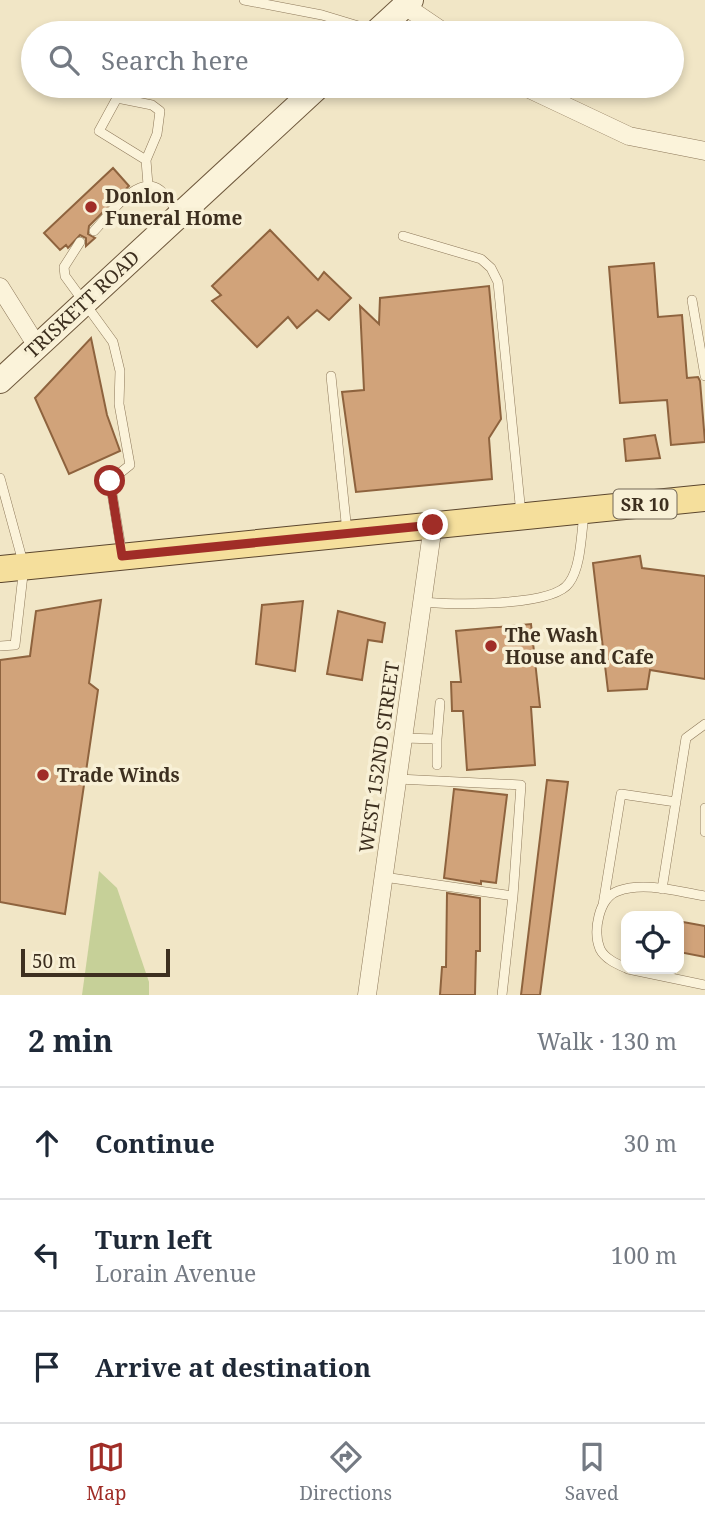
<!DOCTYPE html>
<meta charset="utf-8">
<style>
:root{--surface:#fff;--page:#f2f2f3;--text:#1f2937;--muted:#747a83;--line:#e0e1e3;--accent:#a02d27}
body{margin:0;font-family:"Noto Serif",serif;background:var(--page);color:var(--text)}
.controls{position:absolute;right:21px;bottom:21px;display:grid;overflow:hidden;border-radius:14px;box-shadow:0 4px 10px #0003}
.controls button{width:63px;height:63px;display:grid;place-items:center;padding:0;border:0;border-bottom:2px solid var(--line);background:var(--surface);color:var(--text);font:35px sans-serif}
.scale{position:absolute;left:21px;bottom:18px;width:149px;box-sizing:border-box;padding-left:7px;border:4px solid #3d2f1f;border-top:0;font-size:19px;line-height:24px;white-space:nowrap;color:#3d2f1f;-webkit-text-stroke:5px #f8f0d6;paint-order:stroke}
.stop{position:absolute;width:21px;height:21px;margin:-16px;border:5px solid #a02d27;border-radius:50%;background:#fff}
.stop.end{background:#a02d27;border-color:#fff;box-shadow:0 2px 7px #0008}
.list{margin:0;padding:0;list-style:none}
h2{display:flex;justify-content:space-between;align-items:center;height:91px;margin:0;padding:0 28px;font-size:30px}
h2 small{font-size:23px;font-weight:400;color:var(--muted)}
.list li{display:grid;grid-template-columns:46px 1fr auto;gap:21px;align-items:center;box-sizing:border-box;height:112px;padding:0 28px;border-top:2px solid var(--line)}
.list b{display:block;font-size:26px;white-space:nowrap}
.list p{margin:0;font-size:23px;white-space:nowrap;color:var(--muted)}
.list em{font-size:23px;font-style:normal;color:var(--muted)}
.icon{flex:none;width:38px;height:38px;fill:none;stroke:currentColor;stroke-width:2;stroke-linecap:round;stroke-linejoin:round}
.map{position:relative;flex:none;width:705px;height:995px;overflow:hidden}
.search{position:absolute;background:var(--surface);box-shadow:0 4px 10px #0003;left:21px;right:21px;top:21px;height:77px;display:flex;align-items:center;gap:18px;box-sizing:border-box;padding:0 24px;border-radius:38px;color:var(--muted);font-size:26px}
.sheet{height:427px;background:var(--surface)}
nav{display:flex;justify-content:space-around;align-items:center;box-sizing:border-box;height:98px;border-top:2px solid var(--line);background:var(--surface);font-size:19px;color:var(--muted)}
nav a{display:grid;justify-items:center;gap:4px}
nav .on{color:var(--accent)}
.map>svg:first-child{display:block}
.green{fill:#c6d098}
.building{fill:#d1a37a;stroke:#8e633e;stroke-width:2}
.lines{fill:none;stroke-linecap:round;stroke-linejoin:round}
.service-casing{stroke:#8d785a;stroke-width:10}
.minor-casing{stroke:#8d785a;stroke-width:19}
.secondary-casing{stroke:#6f593d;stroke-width:26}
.primary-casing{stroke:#5b462e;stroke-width:28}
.service{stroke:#fbf3da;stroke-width:9}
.minor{stroke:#fbf3da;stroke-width:18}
.secondary{stroke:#fbf3da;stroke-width:24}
.primary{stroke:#f5df9c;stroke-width:26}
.route{stroke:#a02d27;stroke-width:9}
.poi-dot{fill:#a02d27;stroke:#f8f0d6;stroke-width:2.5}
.labels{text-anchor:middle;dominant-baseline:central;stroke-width:7;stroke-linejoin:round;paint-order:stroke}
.shield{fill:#f8f0d6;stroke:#756956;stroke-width:2}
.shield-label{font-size:18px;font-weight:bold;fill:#3d2f1f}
.poi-label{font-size:19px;font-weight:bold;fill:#3d2f1f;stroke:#f8f0d6;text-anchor:start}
.street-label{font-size:19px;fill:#3d2f1f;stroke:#f8f0d6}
</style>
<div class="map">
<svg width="705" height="995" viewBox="0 0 705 995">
<rect width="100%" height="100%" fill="#f1e6c6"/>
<path class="green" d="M99 871 117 888 149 982V995H82Z"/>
<path class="building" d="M113 168 129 186 89 226 88 234 95 238 86 246V238L80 235 68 248 66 245 60 250 44 233Z
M270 230 318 280 324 272 351 298 329 320 317 310 297 328 288 317 257 347 212 301 221 295 212 286Z
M654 263 658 317 682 315 687 378 698 377 700 381 705 442 671 445 667 400 620 403 609 267Z
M489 286 501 419 489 438 492 479 356 492 342 392 364 390 360 306 379 324 380 298Z
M91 338 107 415 120 451 69 474 35 398Z
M655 435 660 458 626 461 624 439Z
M640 556 642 568 705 576V679L650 670 647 689 608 691 593 563Z
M101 600 89 683 98 690 65 914 0 902V660L30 656 36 611Z
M303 601 295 671 256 664 262 605Z
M338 611 385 623 382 642 368 640 362 680 327 674Z
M531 624 540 707H531L535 765 467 770 463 711H452L451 682H461L456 631Z
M547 780 568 782 540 995H521Z
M454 789 507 795 496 883 481 881V884L444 878Z
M447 893 480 898V951H476L475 995H440L442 967H446Z
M683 922 705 926V957L679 952Z"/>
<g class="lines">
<g class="service-casing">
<path id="service" d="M244 0 322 15 375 31
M146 160 99 131 117 98 152 105 160 111 157 134 146 160 148 185
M94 231C108 217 137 173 160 190 167 196 172 205 178 212
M403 236 481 259 491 268 498 282 521 514
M80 242 64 267 65 276 113 342 120 371 119 404 130 465 110 481 122 554
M692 300 705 376
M331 376 347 532
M0 478 24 566 15 645 0 646
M422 602C451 605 553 607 569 583 581 567 581 535 584 515
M403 738 437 739 440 703
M437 765V739
M398 779 521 785 513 896
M705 808V832
M384 877 513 896 502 995
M662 889 686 738 705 724
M603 905 621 794 676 802
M626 968C617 964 605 959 600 949 593 932 598 898 618 891 644 881 679 892 705 896
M628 969 705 985"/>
</g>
<g class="minor-casing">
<path id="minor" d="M405 6 445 33
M523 86 629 136 705 151
M0 287 37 346
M367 995 433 525"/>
</g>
<g class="secondary-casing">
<path id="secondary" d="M375 33 411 0
M0 381 319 86"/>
</g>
<g class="primary-casing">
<path id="primary" d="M0 569 705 498"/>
</g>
<use href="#service" class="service"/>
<use href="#minor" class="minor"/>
<use href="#secondary" class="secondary"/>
<use href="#primary" class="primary"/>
</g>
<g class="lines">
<path class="route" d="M110 481 122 556 433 525"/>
</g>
<g class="poi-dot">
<circle cx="91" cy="207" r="7"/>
<circle cx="491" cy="646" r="7"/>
<circle cx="43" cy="775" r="7"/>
</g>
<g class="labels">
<rect class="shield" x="613.5" y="489.5" width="63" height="29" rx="5"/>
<g class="shield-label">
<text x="645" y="504">SR 10</text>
</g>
<g class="poi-label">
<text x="105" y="196">Donlon<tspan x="105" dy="22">Funeral Home</tspan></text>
<text x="505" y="635">The Wash<tspan x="505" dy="22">House and Cafe</tspan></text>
<text x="57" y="775">Trade Winds</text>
</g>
<g class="street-label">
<text transform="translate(82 304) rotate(-43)">TRISKETT ROAD</text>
<text transform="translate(379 757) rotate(-82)">WEST 152ND STREET</text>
</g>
</g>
</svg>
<div class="controls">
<button><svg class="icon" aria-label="locate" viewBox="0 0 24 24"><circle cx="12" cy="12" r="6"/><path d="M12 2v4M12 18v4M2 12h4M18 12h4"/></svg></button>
</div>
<div class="scale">50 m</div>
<div class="stop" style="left:110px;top:481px"></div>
<div class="stop end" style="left:433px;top:525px"></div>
<div class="search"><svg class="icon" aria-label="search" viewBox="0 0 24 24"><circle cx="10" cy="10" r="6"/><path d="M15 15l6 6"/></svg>Search here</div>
</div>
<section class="sheet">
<h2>2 min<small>Walk · 130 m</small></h2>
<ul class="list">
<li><svg class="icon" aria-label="ahead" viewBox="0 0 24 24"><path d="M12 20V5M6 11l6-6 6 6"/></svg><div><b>Continue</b></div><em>30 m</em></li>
<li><svg class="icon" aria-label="left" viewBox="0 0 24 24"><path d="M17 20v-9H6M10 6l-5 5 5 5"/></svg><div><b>Turn left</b><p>Lorain Avenue</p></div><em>100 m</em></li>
<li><svg class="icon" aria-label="arrive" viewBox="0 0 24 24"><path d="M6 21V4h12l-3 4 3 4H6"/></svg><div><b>Arrive at destination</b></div></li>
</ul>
</section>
<nav>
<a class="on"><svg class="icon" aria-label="map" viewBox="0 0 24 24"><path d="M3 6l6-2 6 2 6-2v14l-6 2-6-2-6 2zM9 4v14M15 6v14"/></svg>Map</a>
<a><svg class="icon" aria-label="directions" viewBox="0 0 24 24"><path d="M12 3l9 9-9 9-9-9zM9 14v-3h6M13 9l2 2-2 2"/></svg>Directions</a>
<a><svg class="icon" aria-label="saved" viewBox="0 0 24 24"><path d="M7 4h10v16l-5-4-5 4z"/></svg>Saved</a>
</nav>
